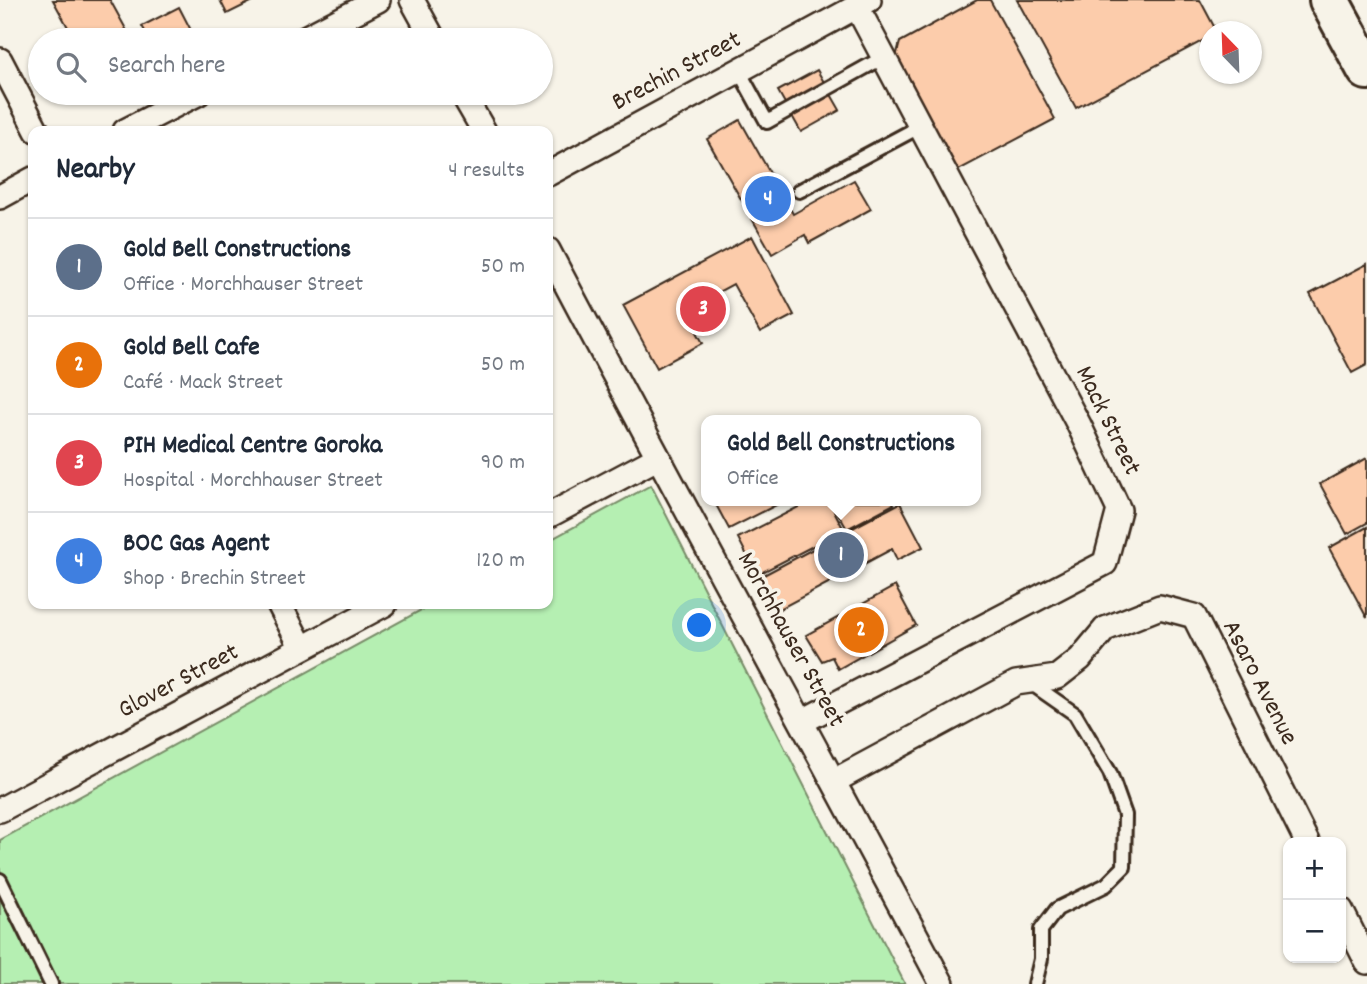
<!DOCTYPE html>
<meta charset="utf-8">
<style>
:root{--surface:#fff;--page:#f6f6f7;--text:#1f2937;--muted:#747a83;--line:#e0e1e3;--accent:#7c3aed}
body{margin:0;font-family:Dekko,sans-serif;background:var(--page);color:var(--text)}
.controls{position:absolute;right:21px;bottom:21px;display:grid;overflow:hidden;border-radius:14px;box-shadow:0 2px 5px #0004}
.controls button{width:63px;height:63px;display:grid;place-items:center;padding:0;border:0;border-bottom:2px solid var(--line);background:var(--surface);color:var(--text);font:35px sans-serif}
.compass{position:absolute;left:1199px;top:21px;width:63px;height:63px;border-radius:50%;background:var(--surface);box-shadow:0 2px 5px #0004;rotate:337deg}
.you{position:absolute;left:700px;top:626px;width:24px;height:24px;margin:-18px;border:5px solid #fff;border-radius:50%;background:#1a73e8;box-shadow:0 0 0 10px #1a73e833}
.badge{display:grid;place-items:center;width:46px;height:46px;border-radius:50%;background:var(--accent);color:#fff;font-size:23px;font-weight:700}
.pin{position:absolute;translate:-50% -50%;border:4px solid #fff;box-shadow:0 2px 7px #0006}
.popup{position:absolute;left:701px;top:415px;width:280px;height:91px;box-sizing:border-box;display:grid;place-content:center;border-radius:14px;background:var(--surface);filter:drop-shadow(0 2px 5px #0005);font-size:23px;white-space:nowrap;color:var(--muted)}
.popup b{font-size:26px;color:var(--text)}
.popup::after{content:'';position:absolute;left:50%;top:100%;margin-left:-14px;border:14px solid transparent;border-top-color:var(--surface)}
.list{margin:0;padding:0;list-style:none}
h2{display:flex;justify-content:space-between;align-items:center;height:91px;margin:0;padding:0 28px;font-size:30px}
h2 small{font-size:23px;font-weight:400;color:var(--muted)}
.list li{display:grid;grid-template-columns:46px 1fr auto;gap:21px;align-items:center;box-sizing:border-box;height:98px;padding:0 28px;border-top:2px solid var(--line)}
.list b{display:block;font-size:26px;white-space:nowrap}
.list p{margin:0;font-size:23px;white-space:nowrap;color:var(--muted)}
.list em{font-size:23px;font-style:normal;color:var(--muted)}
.icon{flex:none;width:38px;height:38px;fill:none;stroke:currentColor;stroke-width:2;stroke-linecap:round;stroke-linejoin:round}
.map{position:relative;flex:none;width:1367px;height:984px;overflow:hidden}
.search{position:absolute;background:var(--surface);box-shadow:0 2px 5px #0004;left:28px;top:28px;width:525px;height:77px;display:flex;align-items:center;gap:18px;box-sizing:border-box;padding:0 24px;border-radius:38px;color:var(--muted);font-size:26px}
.panel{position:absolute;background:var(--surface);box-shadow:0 2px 5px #0004;left:28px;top:126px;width:525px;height:483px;border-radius:14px}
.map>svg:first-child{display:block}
.green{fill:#b5efb2;stroke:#788c68;stroke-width:2}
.building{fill:#fcccab;stroke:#3b2a1e;stroke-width:2}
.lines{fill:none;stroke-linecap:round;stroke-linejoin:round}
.lane-casing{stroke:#3b2a1e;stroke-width:18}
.street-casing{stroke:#3b2a1e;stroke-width:28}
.highway-casing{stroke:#3b2a1e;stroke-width:44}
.lane{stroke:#f7f3e8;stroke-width:12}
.street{stroke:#f7f3e8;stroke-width:23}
.highway{stroke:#f7f3e8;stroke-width:38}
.labels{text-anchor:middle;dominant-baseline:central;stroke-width:7;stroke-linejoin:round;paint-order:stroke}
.street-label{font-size:26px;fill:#3b2a1e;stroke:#f7f3e8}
</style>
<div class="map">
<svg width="1367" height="984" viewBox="0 0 1367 984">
<rect width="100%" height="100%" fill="#f7f3e8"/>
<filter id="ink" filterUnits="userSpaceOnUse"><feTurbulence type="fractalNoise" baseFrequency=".0143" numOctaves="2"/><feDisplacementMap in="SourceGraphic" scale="14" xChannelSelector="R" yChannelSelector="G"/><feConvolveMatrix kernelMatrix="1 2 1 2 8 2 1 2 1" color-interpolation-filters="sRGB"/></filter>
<g filter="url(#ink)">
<path class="green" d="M651 485 905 984H0V840L432 604H548V541Z"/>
<path class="building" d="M53 0H110L132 40H75Z
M220 0H255L227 14Z
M977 0H990L1055 119 955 172 895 61 900 42Z
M1017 0H1200L1217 32H1210V37L1076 108Z
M179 7 194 36 186 40H150L142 26Z
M817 70 840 110 801 132 778 91Z
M740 120 793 214 854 180 871 209 809 243 805 235 772 254 707 139Z
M752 236 794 315 760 333 733 284 685 310 703 343 657 368 623 305Z
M1367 264V365L1352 373 1310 294Z
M1367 458V523L1347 534 1320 484Z
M714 501H784L729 529Z
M810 501H829L844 530 757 575 738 538Z
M831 501H892L894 504 847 529Z
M900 503 923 547 897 560 892 549 776 611 758 578Z
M1367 527V618L1329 548Z
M895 586 916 625 838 669 832 657 822 661 806 635Z"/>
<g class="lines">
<g class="lane-casing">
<path id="lane" d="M739 71 767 122 884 57
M799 191 921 126
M1027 685 1035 686 1075 714 1110 773 1125 815 1124 867 1106 885 1057 909 1041 930V959L1035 984
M0 880 51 984"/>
</g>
<g class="street-casing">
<path id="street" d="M412 0 434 40
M301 40 378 0
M0 60 37 131
M462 93 484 131
M125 131 199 93
M548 174 869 0
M0 197 33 179
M548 250C677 496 812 739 942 984
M548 516 657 458
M279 604 302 648
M803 721 1105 563 1119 510 1079 425 857 7
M834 781 1016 683 1057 677 1080 659 1105 629 1160 607 1194 616 1307 842
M0 810 385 604
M1341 910 1367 962"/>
</g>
<g class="highway-casing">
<path id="highway" d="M1329 0 1367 70"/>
</g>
<use href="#lane" class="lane"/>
<use href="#street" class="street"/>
<use href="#highway" class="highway"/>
</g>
</g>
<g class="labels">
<g class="street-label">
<text transform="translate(677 72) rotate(-28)">Brechin Street</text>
<text transform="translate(1107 421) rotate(64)">Mack Street</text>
<text transform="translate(790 640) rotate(61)">Morchhauser Street</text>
<text transform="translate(179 682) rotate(-28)">Glover Street</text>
<text transform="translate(1259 683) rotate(63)">Asaro Avenue</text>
</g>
</g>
</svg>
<div class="controls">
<button>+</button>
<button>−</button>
</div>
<svg class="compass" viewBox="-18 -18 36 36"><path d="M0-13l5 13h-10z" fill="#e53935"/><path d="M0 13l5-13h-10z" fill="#747a83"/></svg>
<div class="you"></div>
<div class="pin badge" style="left:841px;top:555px;background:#5c6f8a">1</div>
<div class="popup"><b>Gold Bell Constructions</b>Office</div>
<div class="pin badge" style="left:861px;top:630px;background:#e8710a">2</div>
<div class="pin badge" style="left:703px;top:309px;background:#e0444e">3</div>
<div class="pin badge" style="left:768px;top:199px;background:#3f7fe0">4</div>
<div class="search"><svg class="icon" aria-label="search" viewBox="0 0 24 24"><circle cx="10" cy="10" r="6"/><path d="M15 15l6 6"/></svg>Search here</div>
<section class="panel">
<h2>Nearby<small>4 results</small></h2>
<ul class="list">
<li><span class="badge" style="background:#5c6f8a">1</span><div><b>Gold Bell Constructions</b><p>Office · Morchhauser Street</p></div><em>50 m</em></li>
<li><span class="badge" style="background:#e8710a">2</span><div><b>Gold Bell Cafe</b><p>Café · Mack Street</p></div><em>50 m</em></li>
<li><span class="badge" style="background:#e0444e">3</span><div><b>PIH Medical Centre Goroka</b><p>Hospital · Morchhauser Street</p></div><em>90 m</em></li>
<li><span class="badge" style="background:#3f7fe0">4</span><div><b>BOC Gas Agent</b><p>Shop · Brechin Street</p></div><em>120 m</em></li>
</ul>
</section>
</div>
